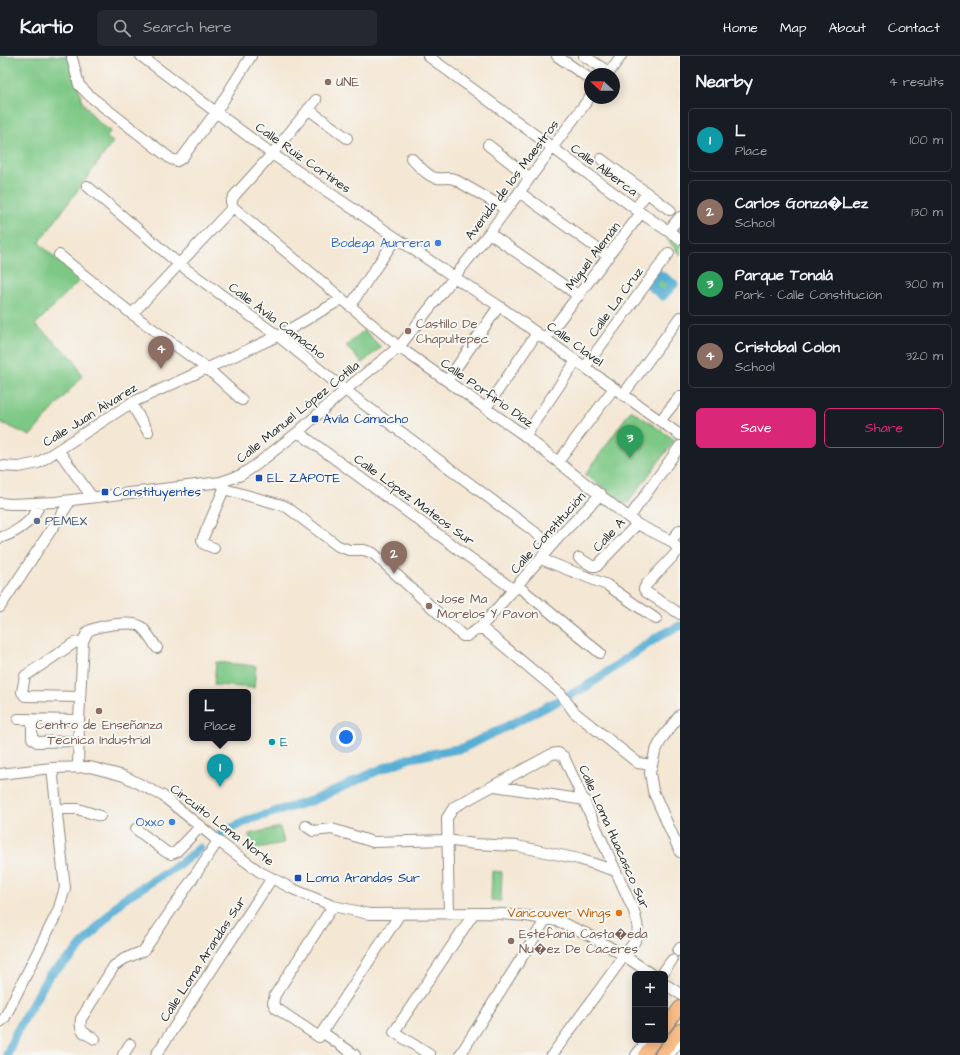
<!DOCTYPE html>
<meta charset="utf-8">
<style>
:root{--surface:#171b24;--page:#242831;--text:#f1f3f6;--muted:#9ea1a6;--line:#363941;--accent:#db2777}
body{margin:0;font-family:"Architects Daughter",sans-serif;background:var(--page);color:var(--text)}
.controls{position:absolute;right:12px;bottom:12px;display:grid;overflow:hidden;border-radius:6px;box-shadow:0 2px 10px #0003}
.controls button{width:36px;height:36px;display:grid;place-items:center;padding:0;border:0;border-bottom:1px solid var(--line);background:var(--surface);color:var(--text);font:20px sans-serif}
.compass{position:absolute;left:584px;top:12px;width:36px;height:36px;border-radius:50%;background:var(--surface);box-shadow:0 2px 10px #0003;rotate:292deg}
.you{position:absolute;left:346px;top:681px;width:14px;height:14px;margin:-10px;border:3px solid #fff;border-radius:50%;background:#1a73e8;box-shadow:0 0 0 6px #1a73e833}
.badge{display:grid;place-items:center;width:26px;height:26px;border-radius:50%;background:var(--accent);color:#fff;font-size:13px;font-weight:700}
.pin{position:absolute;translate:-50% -33px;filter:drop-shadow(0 1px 2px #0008)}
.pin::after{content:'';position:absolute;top:21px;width:14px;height:12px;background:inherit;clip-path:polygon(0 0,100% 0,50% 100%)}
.popup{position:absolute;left:189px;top:633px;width:62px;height:52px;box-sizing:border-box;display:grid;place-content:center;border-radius:6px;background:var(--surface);filter:drop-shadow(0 1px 3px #0005);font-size:13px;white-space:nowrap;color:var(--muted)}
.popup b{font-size:15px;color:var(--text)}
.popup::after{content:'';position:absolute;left:50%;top:100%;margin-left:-8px;border:8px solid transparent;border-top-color:var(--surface)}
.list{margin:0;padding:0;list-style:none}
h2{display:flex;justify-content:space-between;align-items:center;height:52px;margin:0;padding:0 16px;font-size:17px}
h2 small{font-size:13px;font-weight:400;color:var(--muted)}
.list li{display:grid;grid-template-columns:26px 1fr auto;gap:12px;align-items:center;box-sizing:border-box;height:64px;margin:0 8px 8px;padding:0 8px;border:1px solid var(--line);border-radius:6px}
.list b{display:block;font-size:15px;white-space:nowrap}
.list p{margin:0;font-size:13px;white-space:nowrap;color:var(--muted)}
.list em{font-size:13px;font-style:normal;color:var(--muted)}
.actions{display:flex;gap:8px;padding:12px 16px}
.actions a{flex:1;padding:9px 0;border:1px solid var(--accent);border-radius:6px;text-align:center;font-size:14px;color:var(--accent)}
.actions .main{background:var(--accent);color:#fff}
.icon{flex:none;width:22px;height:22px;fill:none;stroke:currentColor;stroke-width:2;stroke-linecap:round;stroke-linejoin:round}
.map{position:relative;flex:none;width:680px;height:999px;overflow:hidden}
header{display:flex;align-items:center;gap:24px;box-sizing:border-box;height:56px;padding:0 20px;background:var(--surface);border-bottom:1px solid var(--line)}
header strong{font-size:19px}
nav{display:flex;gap:22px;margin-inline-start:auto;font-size:14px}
.search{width:280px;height:36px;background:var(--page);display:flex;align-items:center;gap:10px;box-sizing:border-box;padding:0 14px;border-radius:6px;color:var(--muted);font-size:15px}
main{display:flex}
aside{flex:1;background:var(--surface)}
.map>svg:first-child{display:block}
.green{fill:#7dc885;stroke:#547a58}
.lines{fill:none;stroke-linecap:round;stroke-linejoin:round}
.canal{stroke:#57aed4;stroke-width:9}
.minor-casing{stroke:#908980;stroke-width:12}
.major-casing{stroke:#908980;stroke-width:14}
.minor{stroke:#fff;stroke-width:10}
.major{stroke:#f8bd89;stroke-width:12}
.education-dot{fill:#8d6e63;stroke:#f6f6f2;stroke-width:1.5}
.shop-dot{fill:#3f7fe0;stroke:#f6f6f2;stroke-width:1.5}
.transit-dot{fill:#1a4fb4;stroke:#f6f6f2;stroke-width:1.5}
.service-dot{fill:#5c6f8a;stroke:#f6f6f2;stroke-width:1.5}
.culture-dot{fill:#0f9aa8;stroke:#f6f6f2;stroke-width:1.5}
.food-dot{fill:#e8710a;stroke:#f6f6f2;stroke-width:1.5}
.labels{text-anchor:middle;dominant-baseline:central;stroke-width:4;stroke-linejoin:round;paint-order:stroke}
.education-label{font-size:13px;fill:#785e54;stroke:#f6f6f2;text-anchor:start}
.street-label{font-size:13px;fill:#2b2b2b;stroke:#f6f6f2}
.shop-label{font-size:13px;fill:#366cbe;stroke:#f6f6f2;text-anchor:end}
.transit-label{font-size:13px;fill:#164399;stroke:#f6f6f2;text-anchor:start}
.service-label{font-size:13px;fill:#4e5e75;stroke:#f6f6f2;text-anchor:start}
.culture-label{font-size:13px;fill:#0d838f;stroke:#f6f6f2;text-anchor:start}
.food-label{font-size:13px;fill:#c56008;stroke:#f6f6f2;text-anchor:end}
</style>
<header>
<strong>Kartio</strong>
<div class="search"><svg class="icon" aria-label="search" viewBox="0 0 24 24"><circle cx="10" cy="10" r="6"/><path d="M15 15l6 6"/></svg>Search here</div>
<nav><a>Home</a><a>Map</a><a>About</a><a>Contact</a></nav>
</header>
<main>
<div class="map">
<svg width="680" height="999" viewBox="0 0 680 999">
<rect width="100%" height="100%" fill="#f6f6f2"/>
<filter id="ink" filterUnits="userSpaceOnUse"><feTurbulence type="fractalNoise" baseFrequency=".025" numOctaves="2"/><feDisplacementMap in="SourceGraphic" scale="8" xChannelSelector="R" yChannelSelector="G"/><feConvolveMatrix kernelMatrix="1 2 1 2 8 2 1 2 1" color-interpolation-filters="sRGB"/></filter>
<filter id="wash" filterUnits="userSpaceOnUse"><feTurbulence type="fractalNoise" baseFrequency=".012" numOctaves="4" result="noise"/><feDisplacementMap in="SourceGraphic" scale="16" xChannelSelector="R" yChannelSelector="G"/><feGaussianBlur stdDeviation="0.9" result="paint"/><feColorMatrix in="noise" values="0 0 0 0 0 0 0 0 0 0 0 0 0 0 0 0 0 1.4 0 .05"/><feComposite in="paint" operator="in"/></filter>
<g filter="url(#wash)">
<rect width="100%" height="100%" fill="#f4e7d4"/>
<path class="green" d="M0 0H70L83 47 97 65 111 75 106 81 113 86 39 187 80 224 35 269 74 303 82 320 30 380 0 366Z
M680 168V199L667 183Z
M659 218 674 228 663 240 650 230Z
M364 274 381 291 362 307 346 290Z
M631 354 675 384 627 448 585 419Z
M216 606 256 610 254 632 214 629Z
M280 771 284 787 252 793 249 778Z
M492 815 502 816 501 845 491 844Z"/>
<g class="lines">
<path class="canal" d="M659 218 674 228 663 240 650 230Z
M221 777 251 763 314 744 379 714 410 702 463 692 584 632 659 580 680 570
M7 999 15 979 49 919 72 900 123 843 180 808 200 792"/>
</g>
</g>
<g filter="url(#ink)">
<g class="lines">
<g class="minor-casing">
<path id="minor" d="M141 0 272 98 454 221 499 250 680 379
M428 0 641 157 680 183
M557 0 590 23
M584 0 609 16
M72 2 79 29 91 41 171 103 177 105 182 102 216 56 251 0
M608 18 621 0
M316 44 272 98 234 140 231 146 233 151 399 291 525 380 637 468 671 485 680 495
M308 53 347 82
M488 89 530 122
M411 102C417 108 429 122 437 122 443 123 448 121 454 123L506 153
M601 103 647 137 635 153
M87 130 179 208 278 280 345 334 552 489
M519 136 609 201
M647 137 670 154
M669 174 680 161
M489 177 579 240
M59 199 132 258 208 313 242 344
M350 250 396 182
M132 258 233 151
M545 283 641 157
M585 311 669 197
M447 325 499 250
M623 339 680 261
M131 347 148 376
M486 352 537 277
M660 365 680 340
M298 376 514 534
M525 380 576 305
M58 394 92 441
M558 406 614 332
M0 410 19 411 38 407 131 347 278 280 342 243
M221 426 224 433 282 449 288 452 338 490 349 494H364L373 497 463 580H467L481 571 559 481 601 438
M0 447 11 448 55 446 221 426 241 419 256 409 298 376 345 334 399 291 489 177 590 41
M629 462 680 390
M0 482C17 476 34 465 40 447
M671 485 680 474
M214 492 204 488 202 484 224 433
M679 494 646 529 644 533 646 536 680 558
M579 502 592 510H597L637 468
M541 503 607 529 656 563
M518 530 600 597
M0 551 71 444
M481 571 561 638 574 656 638 707 652 709
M80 641 25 640 22 636 25 620 74 587 83 585
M680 659 663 681 655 696 650 717 653 735 680 796
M18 663 79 664 78 712
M32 663V682L37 686 78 685
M79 664 83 585 88 575C98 570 130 564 140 570 147 575 152 585 157 592
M0 718 52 712 90 711 124 720 163 740 218 785 260 816 293 833 333 850 369 858 488 857 526 860 558 865 587 878 625 900 651 918
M495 730 585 744
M57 753H78L100 760
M306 770 313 775 332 773 373 786 446 784 475 788 517 790 579 803 616 815
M136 773 166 796 171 798 176 796 201 770
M333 850 275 939 273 947 276 952 319 981 400 858
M449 858 447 762 454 751 552 698 558 697 564 701 634 855C637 867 640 874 635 885L552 999
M678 895 680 892
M662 918 672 904
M665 928 680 938
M0 966 4 963 58 855 65 832 52 712
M322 976 355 999
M95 983C84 977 79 976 81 963L114 910 124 903 143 895 147 890 218 785
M123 999 130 988
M156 999 272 822
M430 999 394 976 474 857
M460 999 546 863
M636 999 648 984
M669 999 680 984"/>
</g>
<g class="major-casing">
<path id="major" d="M665 971 680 951
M644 999 655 984
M661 999 680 974"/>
</g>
<use href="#minor" class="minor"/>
<use href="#major" class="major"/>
</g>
</g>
<g class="education-dot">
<circle cx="328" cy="26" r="4"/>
<circle cx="408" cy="275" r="4"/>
<circle cx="429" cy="550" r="4"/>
<circle cx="99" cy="655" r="4"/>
<circle cx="511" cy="885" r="4"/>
</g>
<g class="shop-dot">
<circle cx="438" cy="187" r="4"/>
<circle cx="172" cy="766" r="4"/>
</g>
<g class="transit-dot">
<rect x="311" y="359" width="8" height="8" rx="2"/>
<rect x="255" y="418" width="8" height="8" rx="2"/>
<rect x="101" y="432" width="8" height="8" rx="2"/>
<rect x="294" y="818" width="8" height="8" rx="2"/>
</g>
<circle class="service-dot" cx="37" cy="465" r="4"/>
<circle class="culture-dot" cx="272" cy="686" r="4"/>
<circle class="food-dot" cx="619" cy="857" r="4"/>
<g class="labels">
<g class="education-label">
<text x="336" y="26">UNE</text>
<text x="416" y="268">Castillo De<tspan x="416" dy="15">Chapultepec</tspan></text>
<text x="437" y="543">Jose Ma<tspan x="437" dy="15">Morelos Y Pavon</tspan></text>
<text x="99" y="669" text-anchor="middle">Centro de Enseñanza<tspan x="99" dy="15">Tecnica Industrial</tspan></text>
<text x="519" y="878">Estefania Casta�eda<tspan x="519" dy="15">Nu�ez De Caceres</tspan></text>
</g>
<g class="street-label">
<text transform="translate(303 102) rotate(35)">Calle Ruiz Cortines</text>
<text transform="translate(604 114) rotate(36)">Calle Alberca</text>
<text transform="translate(512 124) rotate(-53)">Avenida de los Maestros</text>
<text transform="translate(593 200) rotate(-53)">Miguel Alemán</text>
<text transform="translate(616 246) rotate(-54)">Calle La Cruz</text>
<text transform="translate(277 265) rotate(37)">Calle Ávila Camacho</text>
<text transform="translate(575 288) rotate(36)">Calle Clavel</text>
<text transform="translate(487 337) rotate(35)">Calle Porfirio Díaz</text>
<text transform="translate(298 356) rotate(-39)">Calle Manuel López Cotilla</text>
<text transform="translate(90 359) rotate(-32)">Calle Juan Álvarez</text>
<text transform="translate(414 444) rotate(36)">Calle López Mateos Sur</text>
<text transform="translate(548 477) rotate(-48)">Calle Constitución</text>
<text transform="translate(609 479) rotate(-47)">Calle A</text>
<text transform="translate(222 769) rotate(37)">Circuito Loma Norte</text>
<text transform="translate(614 781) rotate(66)">Calle Loma Huacasco Sur</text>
<text transform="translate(203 903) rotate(-57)">Calle Loma Arandas Sur</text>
</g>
<g class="shop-label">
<text x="430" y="187">Bodega Aurrera</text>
<text x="164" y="766">Oxxo</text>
</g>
<g class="transit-label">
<text x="323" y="363">Avila Camacho</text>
<text x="267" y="422">EL ZAPOTE</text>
<text x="113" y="436">Constituyentes</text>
<text x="306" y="822">Loma Arandas Sur</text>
</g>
<g class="service-label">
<text x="45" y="465">PEMEX</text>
</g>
<g class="culture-label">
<text x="280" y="686">E</text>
</g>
<g class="food-label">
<text x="611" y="857">Vancouver Wings</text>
</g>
</g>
</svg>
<div class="controls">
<button>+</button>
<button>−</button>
</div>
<svg class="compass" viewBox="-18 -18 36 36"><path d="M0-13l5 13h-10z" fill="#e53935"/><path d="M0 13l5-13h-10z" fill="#9ea1a6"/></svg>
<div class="you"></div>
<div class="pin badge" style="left:220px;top:731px;background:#0f9aa8">1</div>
<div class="popup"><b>L</b>Place</div>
<div class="pin badge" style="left:394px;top:518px;background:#8d6e63">2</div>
<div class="pin badge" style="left:630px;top:402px;background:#2e9e5b">3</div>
<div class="pin badge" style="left:161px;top:313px;background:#8d6e63">4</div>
</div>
<aside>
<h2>Nearby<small>4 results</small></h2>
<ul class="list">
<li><span class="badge" style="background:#0f9aa8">1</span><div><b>L</b><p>Place</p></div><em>100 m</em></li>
<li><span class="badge" style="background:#8d6e63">2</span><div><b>Carlos Gonza�Lez</b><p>School</p></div><em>130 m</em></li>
<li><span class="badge" style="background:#2e9e5b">3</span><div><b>Parque Tonalá</b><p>Park · Calle Constitución</p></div><em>300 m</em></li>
<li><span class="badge" style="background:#8d6e63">4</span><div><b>Cristobal Colon</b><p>School</p></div><em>320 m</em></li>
</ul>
<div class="actions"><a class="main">Save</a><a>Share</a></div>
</aside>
</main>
